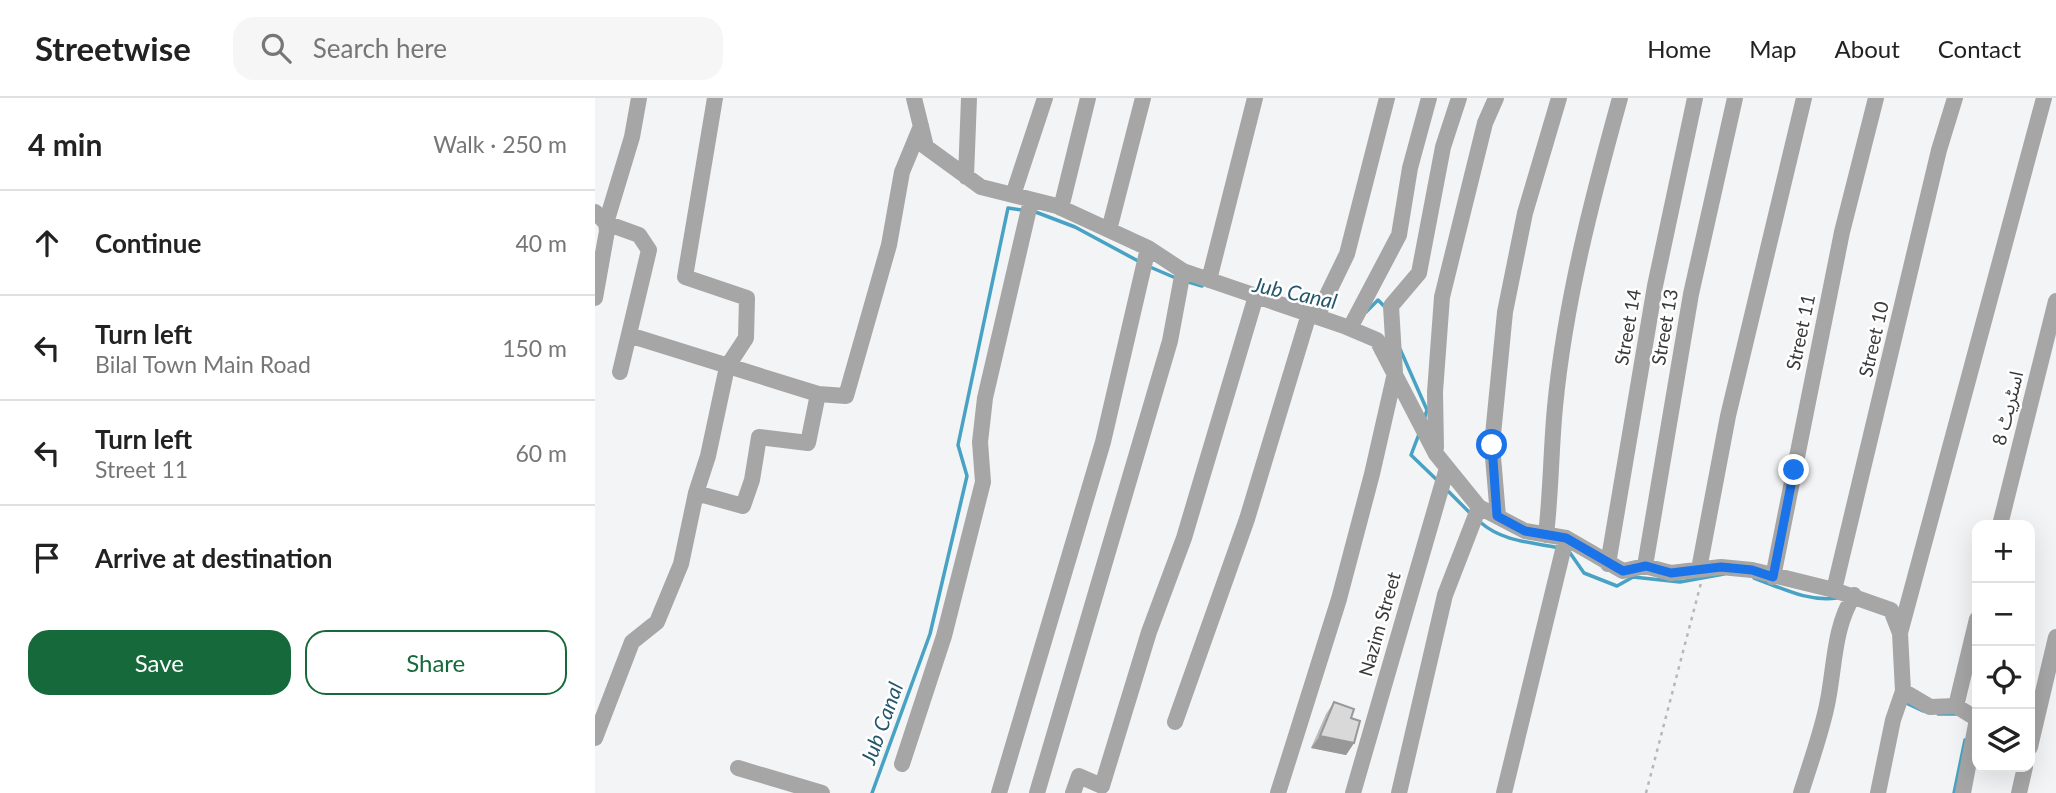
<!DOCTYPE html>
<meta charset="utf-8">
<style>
:root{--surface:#fff;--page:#f6f6f6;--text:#222;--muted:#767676;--line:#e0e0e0;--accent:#16693a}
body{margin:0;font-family:Lato,"Noto Sans Arabic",sans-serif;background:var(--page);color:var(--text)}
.controls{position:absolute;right:21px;bottom:21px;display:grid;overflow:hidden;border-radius:14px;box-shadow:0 7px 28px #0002}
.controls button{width:63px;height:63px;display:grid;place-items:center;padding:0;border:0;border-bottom:2px solid var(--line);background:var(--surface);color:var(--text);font:35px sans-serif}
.stop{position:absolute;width:21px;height:21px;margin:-16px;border:5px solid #1a73e8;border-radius:50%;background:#fff}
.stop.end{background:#1a73e8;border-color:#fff;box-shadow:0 2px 7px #0008}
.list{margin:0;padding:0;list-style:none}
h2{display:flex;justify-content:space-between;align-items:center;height:91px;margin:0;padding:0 28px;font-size:30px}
h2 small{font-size:23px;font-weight:400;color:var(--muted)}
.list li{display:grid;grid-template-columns:46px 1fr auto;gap:21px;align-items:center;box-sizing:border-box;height:105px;padding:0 28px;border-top:2px solid var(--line)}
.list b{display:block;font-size:26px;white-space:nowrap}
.list p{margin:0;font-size:23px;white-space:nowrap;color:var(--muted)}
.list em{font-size:23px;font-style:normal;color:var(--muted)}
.actions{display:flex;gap:14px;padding:21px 28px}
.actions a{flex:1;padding:16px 0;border:2px solid var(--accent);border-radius:21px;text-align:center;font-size:24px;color:var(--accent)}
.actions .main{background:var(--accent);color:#fff}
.icon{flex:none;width:38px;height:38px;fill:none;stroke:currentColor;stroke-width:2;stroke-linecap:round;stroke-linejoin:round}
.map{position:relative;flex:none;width:1461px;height:695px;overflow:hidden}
header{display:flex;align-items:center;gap:42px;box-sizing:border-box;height:98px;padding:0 35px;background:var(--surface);border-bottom:2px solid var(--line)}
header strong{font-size:33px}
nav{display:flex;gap:38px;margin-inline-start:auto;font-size:24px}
.search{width:490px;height:63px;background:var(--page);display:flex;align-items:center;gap:18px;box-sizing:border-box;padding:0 24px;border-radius:21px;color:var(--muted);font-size:26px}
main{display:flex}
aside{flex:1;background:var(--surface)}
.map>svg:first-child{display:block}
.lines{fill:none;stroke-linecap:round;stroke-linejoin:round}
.stream{stroke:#47a2c3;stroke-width:3.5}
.path{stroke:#b7b7b8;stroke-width:2.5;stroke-dasharray:3.5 5;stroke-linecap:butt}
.minor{stroke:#a7a6a6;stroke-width:16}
.wall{fill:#bbb}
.shaded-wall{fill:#999898}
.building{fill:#dad9d9;stroke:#999898;stroke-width:2}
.route{stroke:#1a73e8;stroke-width:9}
.labels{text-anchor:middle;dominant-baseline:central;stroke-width:5;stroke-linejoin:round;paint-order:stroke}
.street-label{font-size:19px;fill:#3a3a3b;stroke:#fff}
.water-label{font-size:21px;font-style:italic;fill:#24576b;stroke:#fff}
</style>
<header>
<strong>Streetwise</strong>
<div class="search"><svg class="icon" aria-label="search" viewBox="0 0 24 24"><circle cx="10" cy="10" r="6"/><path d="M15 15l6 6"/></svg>Search here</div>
<nav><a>Home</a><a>Map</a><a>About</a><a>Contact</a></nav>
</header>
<main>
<aside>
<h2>4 min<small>Walk · 250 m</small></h2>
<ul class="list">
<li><svg class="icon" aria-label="ahead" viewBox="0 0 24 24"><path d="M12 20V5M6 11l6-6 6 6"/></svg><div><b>Continue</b></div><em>40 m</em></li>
<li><svg class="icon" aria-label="left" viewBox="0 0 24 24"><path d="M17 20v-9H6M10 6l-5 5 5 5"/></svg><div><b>Turn left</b><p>Bilal Town Main Road</p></div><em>150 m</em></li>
<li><svg class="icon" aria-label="left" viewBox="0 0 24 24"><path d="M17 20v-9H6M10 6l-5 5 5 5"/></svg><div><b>Turn left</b><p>Street 11</p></div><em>60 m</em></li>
<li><svg class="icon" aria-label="arrive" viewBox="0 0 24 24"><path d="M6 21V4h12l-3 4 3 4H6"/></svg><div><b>Arrive at destination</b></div></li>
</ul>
<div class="actions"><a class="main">Save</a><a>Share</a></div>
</aside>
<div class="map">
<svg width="1461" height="695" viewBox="0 0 1461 695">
<rect width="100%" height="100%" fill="#f3f4f5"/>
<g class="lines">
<path class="stream" d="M438 113 480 129 545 164
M555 169 583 181
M590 183 607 188
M771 214 783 202 790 209
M805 251 832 312 829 322
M824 336 816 357 844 384
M852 392 876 416
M885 424C908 444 936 444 965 450
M973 452 989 475 1022 488 1038 479 1085 484 1129 476
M1159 480C1187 490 1212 504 1242 500
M1311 605 1328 613
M1343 616H1363
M277 695 335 536 372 378 363 347 413 110 427 112
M1359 695 1370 642"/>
<path class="path" d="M1051 695 1106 485"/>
<path class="minor" d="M319 0 331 49 386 89 462 108 553 150 588 173 749 228 782 242 841 356 884 409 930 433 971 440 1028 473 1050 468 1076 475 1126 469 1157 472 1239 492 1296 512 1305 535 1308 593 1335 609 1361 608 1382 621 1368 695
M371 79 374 0
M418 97 450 0
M466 110 493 0
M0 114 11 125 12 133 0 200
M514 132 548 0
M614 182 660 0
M722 218 752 156 792 0
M755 230 804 137 815 70 834 0
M34 237 223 296
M25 274 54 152 44 137 11 125 37 39 44 0
M841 350 840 294 847 199 890 25 901 0
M101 395 113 358 132 269 151 240 152 200 90 179 120 0
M903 418 897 347 910 214 930 115 964 0
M1405 427 1461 203
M951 437C956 394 956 351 960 309 970 204 997 101 1025 0
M1013 466 1060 188 1100 0
M1050 468 1096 196 1140 0
M1104 471 1133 318 1209 0
M1178 479 1247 134 1281 0
M1239 492 1344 52 1360 0
M1305 535 1449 0
M1361 608 1382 521
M580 624 652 421 714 216
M0 640 37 544 62 524 86 466 101 395 148 408 157 382 164 339 213 345 223 296 251 298 294 147 307 74 326 28
M1435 649 1461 539
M307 666 349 538 388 384 385 344 390 300 436 102
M143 670 227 695
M404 695 508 344 553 150
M442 695 575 243 588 173
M478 695 484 678 507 688 554 534 589 440 661 198
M683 695 744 501 777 376 800 275 796 208 824 175 848 49 864 0
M758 695 852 370
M804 695 850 497 884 409
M909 695 971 440
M1206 695C1215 666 1226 636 1232 607 1240 570 1238 530 1259 497
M1283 695 1298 622 1308 593
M1424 695 1430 669"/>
</g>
<path class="wall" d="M739 604 756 620 759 645 751 657 716 650 731 616Z"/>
<path class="shaded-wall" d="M725 638 759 645 751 657 716 650Z"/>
<path class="building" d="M739 604 759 611 756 620 765 623 759 645 725 638Z"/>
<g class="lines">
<path class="route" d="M897 347 902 418 930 433 971 440 1028 473 1051 468 1076 475 1126 469 1157 472 1178 479 1199 372"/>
</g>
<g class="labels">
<g class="street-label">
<text transform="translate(1032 229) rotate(-80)">Street 14</text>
<text transform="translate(1069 229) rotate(-80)">Street 13</text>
<text transform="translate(1205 234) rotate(-78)">Street 11</text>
<text transform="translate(1278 241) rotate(-77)">Street 10</text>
<text transform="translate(1412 310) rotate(-76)">اسٹریٹ 8</text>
<text transform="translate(784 526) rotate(-74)">Nazim Street</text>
</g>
<g class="water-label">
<text transform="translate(700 194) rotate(12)">Jub Canal</text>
<text transform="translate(286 625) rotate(-70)">Jub Canal</text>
</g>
</g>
</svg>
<div class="controls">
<button>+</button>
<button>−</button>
<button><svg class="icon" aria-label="locate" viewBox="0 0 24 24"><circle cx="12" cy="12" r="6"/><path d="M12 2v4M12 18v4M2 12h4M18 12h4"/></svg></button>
<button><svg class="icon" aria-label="layers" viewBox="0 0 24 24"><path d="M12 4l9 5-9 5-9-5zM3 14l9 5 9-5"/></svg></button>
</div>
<div class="stop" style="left:897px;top:347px"></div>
<div class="stop end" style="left:1199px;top:372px"></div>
</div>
</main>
